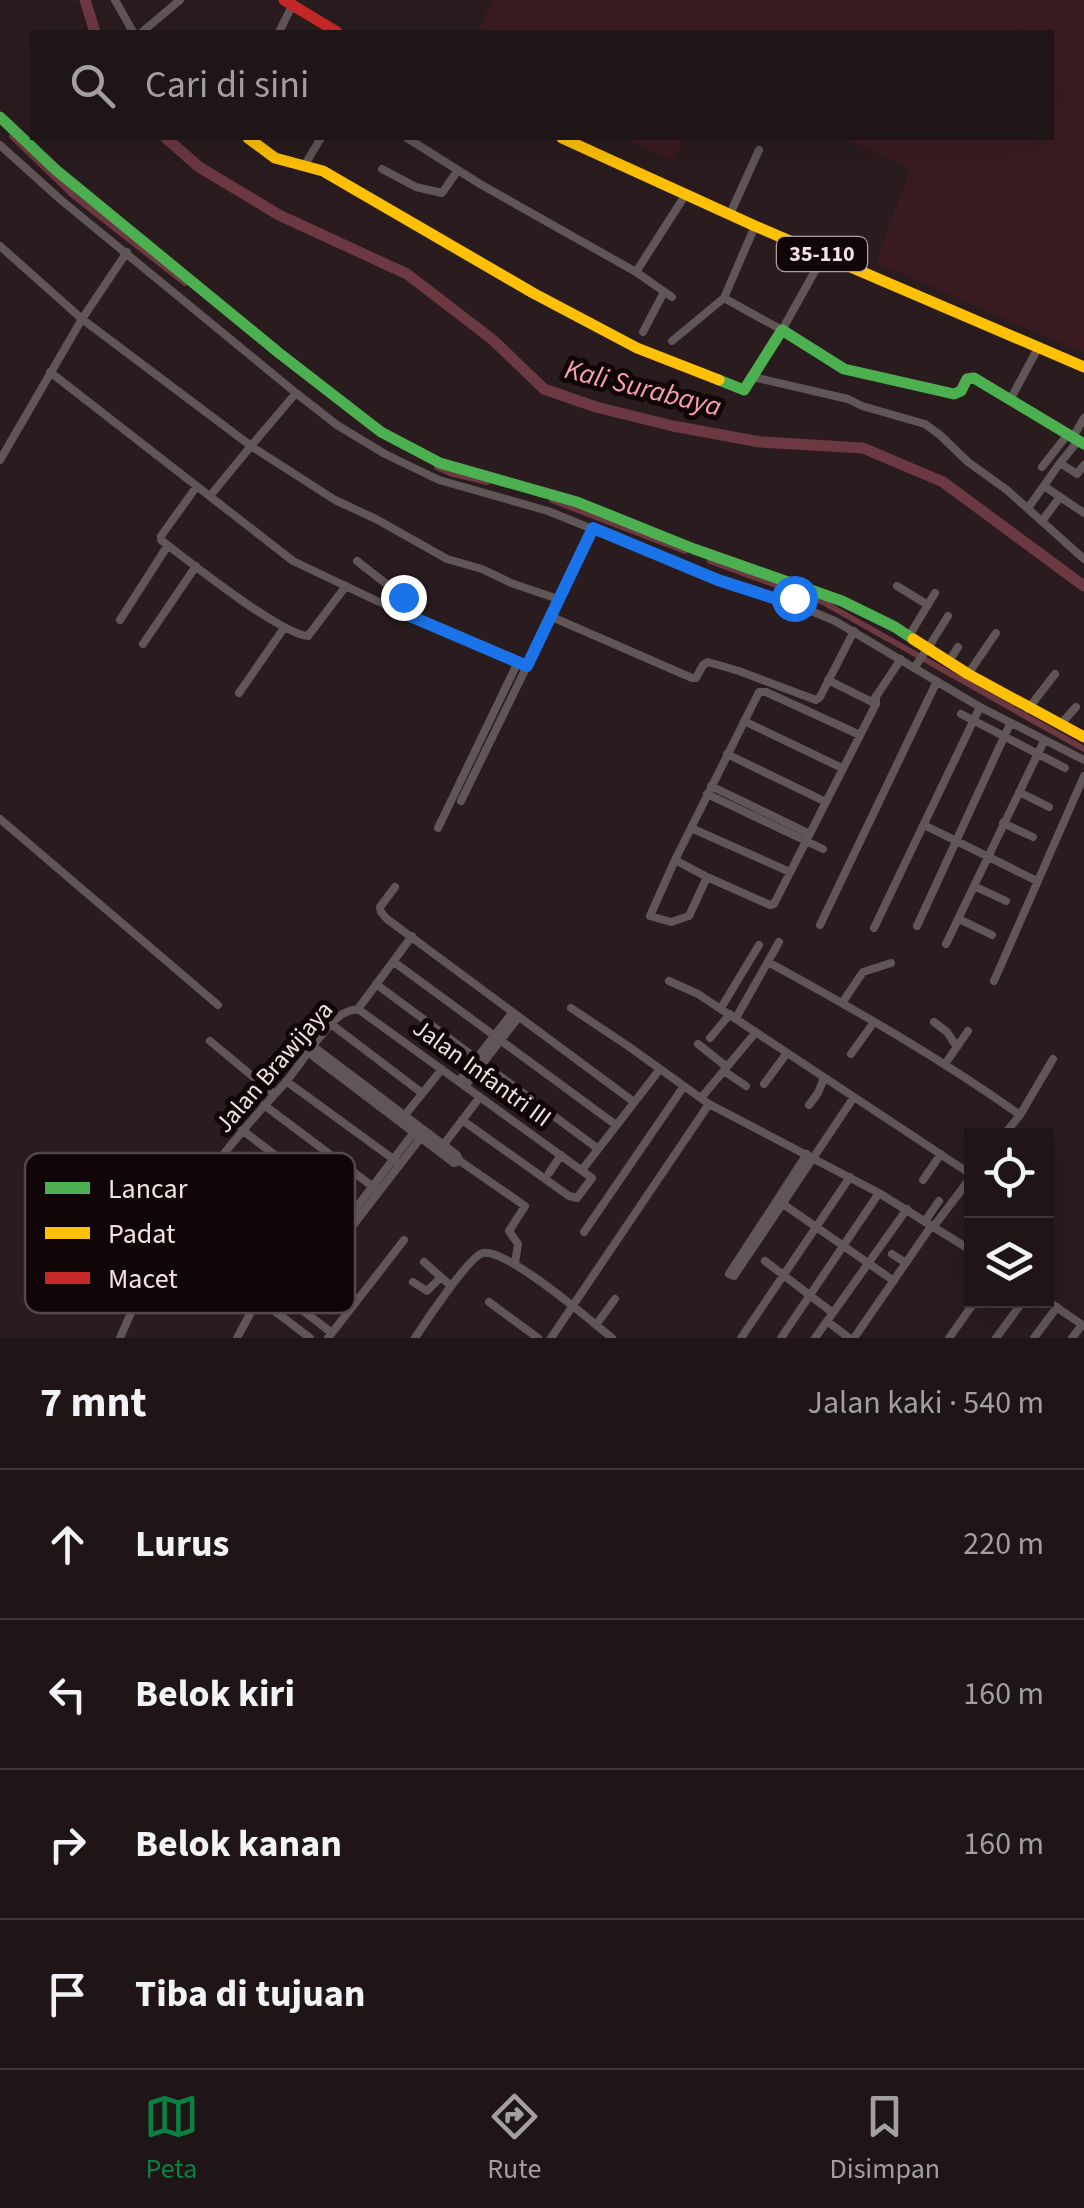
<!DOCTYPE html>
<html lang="id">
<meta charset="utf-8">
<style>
:root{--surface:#201516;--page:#2d2223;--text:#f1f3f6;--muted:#a29fa1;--line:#3d3435;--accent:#0b8043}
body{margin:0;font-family:"Source Sans 3",sans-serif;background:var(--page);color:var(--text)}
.controls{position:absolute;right:30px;bottom:30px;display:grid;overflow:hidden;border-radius:0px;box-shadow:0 10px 40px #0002}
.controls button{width:90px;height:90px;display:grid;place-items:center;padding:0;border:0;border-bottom:2px solid var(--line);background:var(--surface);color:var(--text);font:50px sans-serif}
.stop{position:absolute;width:30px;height:30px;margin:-22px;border:8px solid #1a73e8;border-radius:50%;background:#fff}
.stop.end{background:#1a73e8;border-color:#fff;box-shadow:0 2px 10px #0008}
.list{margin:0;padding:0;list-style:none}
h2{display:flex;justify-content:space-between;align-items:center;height:130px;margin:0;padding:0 40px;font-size:42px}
h2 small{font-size:32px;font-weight:400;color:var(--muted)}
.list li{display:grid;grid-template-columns:65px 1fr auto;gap:30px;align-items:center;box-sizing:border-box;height:150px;padding:0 40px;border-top:2px solid var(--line)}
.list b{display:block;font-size:38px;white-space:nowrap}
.list em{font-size:32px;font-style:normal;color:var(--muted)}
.icon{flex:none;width:55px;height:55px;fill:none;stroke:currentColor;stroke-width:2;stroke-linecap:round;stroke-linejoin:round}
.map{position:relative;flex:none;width:1084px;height:1338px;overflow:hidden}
.search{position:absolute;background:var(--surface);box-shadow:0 10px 40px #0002;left:30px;right:30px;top:30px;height:110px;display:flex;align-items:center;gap:25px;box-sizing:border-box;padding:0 35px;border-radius:0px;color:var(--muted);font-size:38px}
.sheet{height:730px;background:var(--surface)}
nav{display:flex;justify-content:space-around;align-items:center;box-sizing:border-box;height:140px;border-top:2px solid var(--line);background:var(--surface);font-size:28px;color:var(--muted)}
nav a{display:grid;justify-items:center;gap:5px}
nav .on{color:var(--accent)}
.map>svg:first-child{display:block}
.built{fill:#3a1b21}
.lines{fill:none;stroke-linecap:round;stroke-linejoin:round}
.canal{stroke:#6c3841;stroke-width:6}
.river{stroke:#6c3841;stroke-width:11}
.street{stroke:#605657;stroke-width:8}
.fast{stroke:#4caf50;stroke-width:11}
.slow{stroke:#ffc107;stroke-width:11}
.jam{stroke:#c62828;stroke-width:11}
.route{stroke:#1a73e8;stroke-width:12}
.labels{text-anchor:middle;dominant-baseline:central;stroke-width:10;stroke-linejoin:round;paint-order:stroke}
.shield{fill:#100607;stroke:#b09fa1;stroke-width:2.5}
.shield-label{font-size:22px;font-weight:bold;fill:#f4e1e3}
.street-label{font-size:25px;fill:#f4e1e3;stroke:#100607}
.water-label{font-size:28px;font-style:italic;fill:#fda1b1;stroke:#100607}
.key{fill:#100607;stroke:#544849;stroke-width:2.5}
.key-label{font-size:28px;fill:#f4e1e3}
</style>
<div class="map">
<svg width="1084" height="1338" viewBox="0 0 1084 1338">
<rect width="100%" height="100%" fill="#2a1c1e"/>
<path class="built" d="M493 0H1084V353L876 262 910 169 843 138H1052V32H477Z
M623 138H684L674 160Z"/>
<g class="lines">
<path class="canal" d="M12 136 75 197 185 283
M437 467 450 473 487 482
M552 500 685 551
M710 561 823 602 1084 749"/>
<path class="river" d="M85 0 95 32
M166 138 199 167 279 215 407 274 493 340 544 389 596 407 673 426 760 442 863 448 943 482 1084 586"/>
<path class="street" d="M115 0 133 32
M142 32 180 0
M279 32 292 6
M407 138 480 184 636 272 686 194
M0 145 61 200 296 393 337 425 385 454 439 480 548 511 718 580 792 603 835 621 980 707 1084 760
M304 166 321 138
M382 169 416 187 442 193 458 170
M730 214 759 150
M0 246 82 319 251 446 296 393
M636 272 672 297
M724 298 755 226
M643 332 664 292
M672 341 724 298 782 330 824 255
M50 372 293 561 396 610 527 666 558 599
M753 377 848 399 862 406 925 424 940 435 968 462 1007 490 1084 559
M1010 400 1038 348
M1073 437 1084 418
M1078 441 1060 463 1077 474 1084 465
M0 460 82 319 127 252
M1042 467 1068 434
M197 486 161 536V540C187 560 281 635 308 636L346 586
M1044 486 1084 513
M210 496 251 446 335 500 376 519 447 559 482 569 511 583 558 599 593 528
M1028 508 1060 463
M1042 521 1060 497
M357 561 403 597V600L396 610
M897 586 928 605
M552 617 692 678H696L703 665 708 662 739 671 816 700 820 697 854 631
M120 620 168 545
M909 636 935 593
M143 644 196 566
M928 648 948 616
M949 661 958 647
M915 667 927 649
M968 674 996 633
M828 680 876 704
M239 693 284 628
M875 698 901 659
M1028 709 1055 674
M961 714 1065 768
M744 721 842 768
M1060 725 1076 707
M727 754 826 802
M711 786 810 834
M1019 792 1049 807
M707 794 823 849
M461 801 527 666
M0 819 218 1005
M1003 823 1033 837
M924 825 1037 881
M438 828 518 662
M691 828 790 872
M675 860 707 877 770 905 774 904 876 704V696
M707 877 689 916 671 922 650 916 675 860 759 692H766L860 735
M974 886 1006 901
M395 887 380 907 381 912 387 919 634 1102
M959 919 992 935
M820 925 937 681
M917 926 1010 724
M874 928 980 707
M946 944 1044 741
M394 962 616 1125
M768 962C854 1009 940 1058 1020 1115
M669 981 698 994 972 1175
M994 981 1084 776
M376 984 597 1148
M842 1003 863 972 891 963
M571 1008 628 1046 709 1104 879 1193 972 1251
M721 1008 759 945
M358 1009 592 1178 577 1198 569 1196 462 1120
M736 1018 779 942
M934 1022 947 1032 957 1047
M331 1024 422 1093
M710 1038 730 1014
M210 1041 274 1094
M698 1044 727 1067
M309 1053 454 1163 460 1161 457 1155 314 1047
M851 1054 874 1022
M945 1064 968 1031
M724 1071 746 1086
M286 1081 396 1161
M459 1081 512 1013
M764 1084 787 1053
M465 1086 518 1018
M701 1098 756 1032
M264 1105 376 1189
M809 1105 818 1093 824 1078
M405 1115 442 1069
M242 1130 354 1215
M1003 1136 1020 1115 1053 1059
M441 1148 480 1097
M807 1154 729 1274 734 1276 854 1097
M221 1159 334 1242
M460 1161 525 1206 509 1231 518 1244 515 1263
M582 1170 660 1069
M549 1173 561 1155
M923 1180 941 1154
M115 1185 167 1229 310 1338
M195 1191 351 1307
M783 1204 894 1281
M180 1216 332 1333
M925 1221 939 1201
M934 1226 972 1176
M116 1231 93 1254V1260L138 1296
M171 1231C202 1177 242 1130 284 1084 301 1064 319 1034 337 1018 344 1012 350 1010 358 1009L412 936
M584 1232 684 1086
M892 1254 906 1263
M765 1261 833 1313
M424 1262 451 1286
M413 1282 427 1291 441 1277
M287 1298 415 1131
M1046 1300 1084 1326
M489 1302 538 1338
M293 1303 422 1136
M827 1321 849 1338
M596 1325 615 1299
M120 1338 167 1229
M237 1338 258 1299
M328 1338 404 1240
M415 1338C424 1324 470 1255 483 1253 508 1249 590 1320 612 1338
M551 1338 709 1104
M741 1338 850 1177
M781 1338 879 1193
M815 1338 907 1209
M854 1338 932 1225
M949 1338 976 1300
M996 1338 1024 1300
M1034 1338 1057 1307
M1072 1338 1082 1325"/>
<path class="fast" d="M0 117 56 170 279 353 381 432 440 463 577 502 694 549 842 601 895 627 913 639
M719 380 744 390 782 330 844 369 954 394 961 391 967 379 974 378 1084 444"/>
<path class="slow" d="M248 138 275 158 323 171 533 293 637 348 719 380
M562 138 755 226 1084 367
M913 639 968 674 1084 737"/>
<path class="jam" d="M284 0 337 32"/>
</g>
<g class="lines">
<path class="route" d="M403 597V600L396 610 527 666 593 528 718 580 792 604 794 598"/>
</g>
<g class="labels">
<rect class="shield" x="777" y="237" width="90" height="34" rx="8"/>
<g class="shield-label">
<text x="822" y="254">35-110</text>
</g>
<g class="street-label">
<text transform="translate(274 1067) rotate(-49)">Jalan Brawijaya</text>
<text transform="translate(482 1073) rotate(36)">Jalan Infantri III</text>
</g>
<g class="water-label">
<text transform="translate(643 388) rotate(14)">Kali Surabaya</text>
</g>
</g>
<rect x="25" y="1153" width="330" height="160" rx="15" class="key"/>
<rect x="45" y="1182" width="45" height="12" fill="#4caf50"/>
<rect x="45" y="1227" width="45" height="12" fill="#ffc107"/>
<rect x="45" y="1272" width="45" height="12" fill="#c62828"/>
<g class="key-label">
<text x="108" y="1198">Lancar</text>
<text x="108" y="1243">Padat</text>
<text x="108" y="1288">Macet</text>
</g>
</svg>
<div class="controls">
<button><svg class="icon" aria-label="locate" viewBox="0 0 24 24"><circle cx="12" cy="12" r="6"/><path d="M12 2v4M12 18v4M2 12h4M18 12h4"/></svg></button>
<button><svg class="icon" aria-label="layers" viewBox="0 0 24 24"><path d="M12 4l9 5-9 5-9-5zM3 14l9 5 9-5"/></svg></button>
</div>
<div class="stop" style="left:794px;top:598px"></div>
<div class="stop end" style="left:403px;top:597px"></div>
<div class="search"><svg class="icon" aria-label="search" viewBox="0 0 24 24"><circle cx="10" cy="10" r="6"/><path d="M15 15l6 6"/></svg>Cari di sini</div>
</div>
<section class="sheet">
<h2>7 mnt<small>Jalan kaki · 540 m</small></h2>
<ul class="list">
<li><svg class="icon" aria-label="ahead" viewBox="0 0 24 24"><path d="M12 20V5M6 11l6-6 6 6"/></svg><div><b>Lurus</b></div><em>220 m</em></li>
<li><svg class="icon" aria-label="left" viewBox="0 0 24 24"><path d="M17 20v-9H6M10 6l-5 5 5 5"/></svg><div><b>Belok kiri</b></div><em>160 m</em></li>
<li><svg class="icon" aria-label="right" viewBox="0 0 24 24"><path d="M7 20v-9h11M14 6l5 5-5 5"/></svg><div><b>Belok kanan</b></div><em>160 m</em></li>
<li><svg class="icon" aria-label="arrive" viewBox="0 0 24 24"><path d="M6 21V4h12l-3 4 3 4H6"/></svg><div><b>Tiba di tujuan</b></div></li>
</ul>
</section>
<nav>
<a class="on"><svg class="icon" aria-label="map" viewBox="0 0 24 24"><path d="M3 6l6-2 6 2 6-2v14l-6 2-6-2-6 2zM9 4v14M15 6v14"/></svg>Peta</a>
<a><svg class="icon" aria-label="directions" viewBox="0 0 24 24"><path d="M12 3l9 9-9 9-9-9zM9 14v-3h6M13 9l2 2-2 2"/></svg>Rute</a>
<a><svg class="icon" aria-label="saved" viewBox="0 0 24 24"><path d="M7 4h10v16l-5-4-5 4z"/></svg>Disimpan</a>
</nav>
